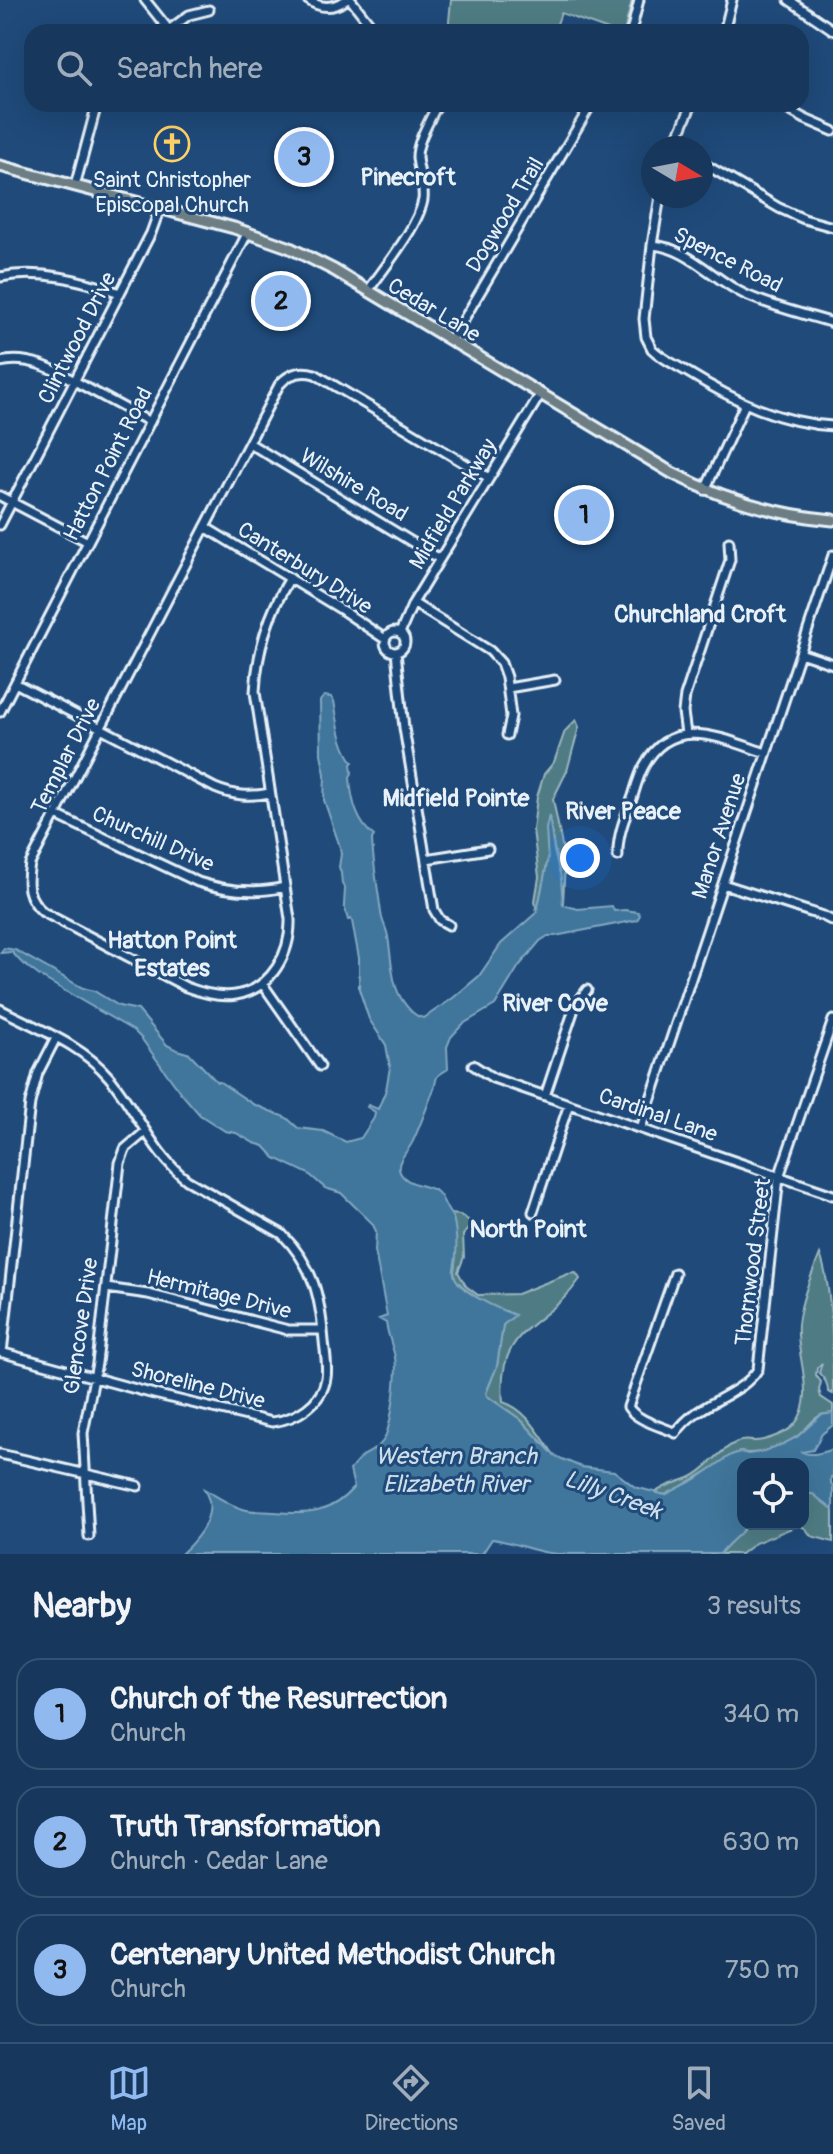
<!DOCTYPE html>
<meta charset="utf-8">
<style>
:root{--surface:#17385c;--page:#203f62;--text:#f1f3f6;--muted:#9eacbb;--line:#365272;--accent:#90b9f0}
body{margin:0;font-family:Pangolin,sans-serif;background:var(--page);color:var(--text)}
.controls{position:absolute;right:24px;bottom:24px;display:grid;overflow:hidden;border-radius:16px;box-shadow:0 8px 32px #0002}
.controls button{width:72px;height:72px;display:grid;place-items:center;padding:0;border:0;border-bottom:2px solid var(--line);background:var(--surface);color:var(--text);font:40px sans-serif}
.compass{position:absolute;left:641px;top:136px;width:72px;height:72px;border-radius:50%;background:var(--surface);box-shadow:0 8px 32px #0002;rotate:100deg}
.you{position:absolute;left:580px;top:858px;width:28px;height:28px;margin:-20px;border:6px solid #fff;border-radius:50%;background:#1a73e8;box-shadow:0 0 0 12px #1a73e833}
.badge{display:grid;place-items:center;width:52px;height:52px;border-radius:50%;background:var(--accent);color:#111;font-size:26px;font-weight:700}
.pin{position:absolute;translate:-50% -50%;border:4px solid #fff;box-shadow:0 2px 8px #0006}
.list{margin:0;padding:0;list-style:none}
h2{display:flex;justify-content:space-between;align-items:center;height:104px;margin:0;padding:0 32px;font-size:34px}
h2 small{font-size:26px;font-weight:400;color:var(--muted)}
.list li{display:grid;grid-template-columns:52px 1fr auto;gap:24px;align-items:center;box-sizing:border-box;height:112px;margin:0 16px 16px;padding:0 16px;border:2px solid var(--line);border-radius:24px}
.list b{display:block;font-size:30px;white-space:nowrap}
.list p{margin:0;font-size:26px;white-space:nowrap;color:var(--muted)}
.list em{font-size:26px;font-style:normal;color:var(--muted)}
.icon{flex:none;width:44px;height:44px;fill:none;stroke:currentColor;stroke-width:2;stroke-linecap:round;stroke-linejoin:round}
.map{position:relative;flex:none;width:833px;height:1554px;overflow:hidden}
.search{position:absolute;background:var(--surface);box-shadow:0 8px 32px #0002;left:24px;right:24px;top:24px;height:88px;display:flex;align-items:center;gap:20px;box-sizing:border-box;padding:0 28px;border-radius:24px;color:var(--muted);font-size:30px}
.sheet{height:488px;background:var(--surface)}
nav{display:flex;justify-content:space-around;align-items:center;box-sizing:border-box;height:112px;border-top:2px solid var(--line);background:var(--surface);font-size:22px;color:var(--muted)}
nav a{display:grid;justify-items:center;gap:4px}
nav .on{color:var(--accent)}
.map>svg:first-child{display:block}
.green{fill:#507c84;stroke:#9cb6be;stroke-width:2}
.water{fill:#3f769b;stroke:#83a7c0;stroke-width:2}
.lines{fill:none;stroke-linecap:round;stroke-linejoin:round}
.minor-casing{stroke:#e8f1f8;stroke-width:13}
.major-casing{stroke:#e8f1f8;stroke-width:15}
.minor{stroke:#1f4a7a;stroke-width:7}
.major{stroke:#6d7d84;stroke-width:9}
.labels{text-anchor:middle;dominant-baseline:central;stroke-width:6;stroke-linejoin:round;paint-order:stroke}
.poi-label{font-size:22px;fill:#e8f1f8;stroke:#1f4a7a}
.street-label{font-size:22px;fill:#e8f1f8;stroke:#1f4a7a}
.neighbourhood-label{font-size:24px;font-weight:bold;fill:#e8f1f8;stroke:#1f4a7a}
.water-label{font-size:24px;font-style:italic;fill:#cfdfea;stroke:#1f4a7a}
</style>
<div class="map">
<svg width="833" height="1554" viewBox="0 0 833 1554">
<rect width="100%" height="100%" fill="#1f4a7a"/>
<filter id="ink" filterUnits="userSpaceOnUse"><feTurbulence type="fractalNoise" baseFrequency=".0125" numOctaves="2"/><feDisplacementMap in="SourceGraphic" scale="16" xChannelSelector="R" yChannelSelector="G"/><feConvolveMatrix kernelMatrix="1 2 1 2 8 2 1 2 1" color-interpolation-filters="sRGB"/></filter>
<g filter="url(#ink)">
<path class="green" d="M451 0H632L624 32H614L561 13 554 32H448Z
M576 720 579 727 567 771 553 799 565 861 563 904C561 875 553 847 549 818L548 859 537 912 535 901 539 877 533 830 537 797 544 774 554 762 565 731Z
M450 1214 460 1215 473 1223 463 1235 464 1257 458 1272 466 1286 478 1295 517 1294 568 1274 576 1273 580 1279C546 1329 496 1324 503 1402 527 1409 541 1437 555 1456L520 1419 487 1396 486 1393 497 1366 503 1325 513 1316 506 1311H500L476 1297 466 1290 455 1279 454 1271 456 1255Z
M820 1254C833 1291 833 1352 833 1394L828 1392C828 1382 824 1379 819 1373L822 1363 817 1368 816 1375 821 1382 819 1390 821 1397 833 1405V1413C829 1414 824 1414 821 1415 811 1420 805 1432 796 1437 782 1447 757 1456 740 1452L677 1489 665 1495 655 1493C665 1484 677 1483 689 1478 708 1470 718 1450 737 1442 745 1439 748 1441 755 1441 765 1441 787 1433 794 1425 818 1397 795 1356 798 1324 801 1299 811 1276 820 1254Z
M806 1493 813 1494 833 1510V1542L811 1536 806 1529 799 1525 755 1543 741 1554H720C728 1542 740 1536 748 1524H803V1494Z"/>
<path class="water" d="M324 696 331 697 334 701C338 721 340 746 353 762L351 764 352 773 350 777C351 798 356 822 374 836L372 839C373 864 378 888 381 913 382 922 387 929 388 937 391 954 391 971 396 987 400 999 412 1017 424 1018L453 998 479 976 501 944 537 912 548 859 546 829 549 815 554 851 561 878 563 905 578 909 612 906 614 911 625 910 638 912 640 915 637 920 555 936H548L540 941 519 966 495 1005 463 1024 451 1037 447 1047 448 1069C444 1072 440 1073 437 1077 436 1079 435 1086 434 1089 427 1106 421 1124 413 1141 410 1149 397 1160 399 1169 402 1185 428 1185 436 1191 443 1195 445 1210 453 1217 456 1229 457 1242 456 1255 456 1261 453 1268 454 1274 457 1292 501 1310 515 1315L503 1325 497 1366 486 1393 487 1396 520 1419 555 1456 581 1467 614 1471 635 1487 665 1495 696 1479 731 1455 740 1452 748 1454 761 1452 783 1444 797 1437 821 1415 833 1413V1425L822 1434 813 1450 802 1452C811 1457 824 1452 833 1449V1477H831V1484L833 1487V1510L813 1494H803V1464H743V1524H748C740 1536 728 1542 720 1554 666 1554 612 1554 558 1554 535 1553 515 1542 492 1539L482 1554H181C194 1542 213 1522 209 1501 208 1497 206 1493 204 1489 216 1496 229 1505 243 1509 252 1512 264 1511 274 1512 308 1515 331 1514 354 1487L350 1470C354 1465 358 1460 363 1456 370 1452 378 1448 383 1441 392 1426 399 1369 394 1353 391 1342 388 1335 386 1323L379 1319 387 1316 375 1251 376 1231 372 1223 341 1193 325 1188 309 1174 275 1158 264 1146 254 1143 236 1133 225 1131 200 1115 180 1092 141 1038 134 1031 41 977 20 961 12 952 0 953 4 948 15 950 83 988 94 991 119 1006 138 1010 167 1045 177 1050 190 1054 217 1082H220L253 1104 287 1118 298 1128 323 1131 346 1142 361 1138 374 1118 375 1112 367 1107 368 1105 378 1109 386 1090 390 1067 386 1045 369 1019 359 989V958L352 921 351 919 348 920 344 905 345 889 342 884 341 873 339 867 341 854 340 847 324 800 325 774 321 754 320 701Z"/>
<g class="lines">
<g class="minor-casing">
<path id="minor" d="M145 0 169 30
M308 0C321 9 334 8 346 0
M351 0 376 32
M789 0 833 30
M166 32 189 15 209 10
M631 32 639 0
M724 32 732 0
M435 104 434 111 439 104
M778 104 805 119 833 131
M673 148 692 104
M701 162 779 208 804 219 833 227
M75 186 97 104
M660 196 652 245 644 319 646 337 652 349C662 359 676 365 689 373 733 400 780 423 833 426
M652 245C687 247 713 279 744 294 772 307 804 314 833 323
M0 277C41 269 81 280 120 293
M368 291C384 268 418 227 423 200 425 185 418 172 417 157 417 142 428 124 434 111
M451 341 589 108
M0 362C33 354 61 374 89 389 109 400 130 411 150 422
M249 443 440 559
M705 490 745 404
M0 496 88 542
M0 525 151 233 160 208
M205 527 342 610 385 639
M290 578C268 614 257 650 255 692L290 919C291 952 272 989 236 995 219 998 202 993 186 987L43 912C27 898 26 884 30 864L279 385C289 373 301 370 315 374L489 478
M413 603 490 651 501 663 506 677 511 716 507 735
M385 642a10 10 0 1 1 20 0a10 10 0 1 1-20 0Z
M400 633 413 603 540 395
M396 652 404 728 434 910 440 920 449 925
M800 653 833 664
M15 683 215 788C234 796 250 797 270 793
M508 688 555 680
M0 712 248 232
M686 734 683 712 685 696 730 560 729 542
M56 815 198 882C226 891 255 894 285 887
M618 856C617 835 626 815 633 796 636 786 639 775 644 766 672 713 723 739 766 753
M426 859 488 849
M723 884 823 916 833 921
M262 983 320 1066
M0 1009C38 1029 81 1044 109 1077 137 1110 152 1153 187 1180L282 1234C314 1267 320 1296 324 1341 325 1353 328 1366 326 1378 322 1404 296 1419 272 1422L154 1394 0 1352
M473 1065 493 1078 833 1195
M545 1096 575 1006 587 990
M641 1128 833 555
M533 1212 569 1104
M675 1273 628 1407C637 1421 661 1426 676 1433 696 1402 741 1397 758 1369L779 1177 833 1020
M106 1288 148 1294 288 1330H323
M2 1353 30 1103 38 1073 56 1038
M0 1454 138 1486
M89 1536 83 1433 97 1363 120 1163 125 1149 145 1132"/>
</g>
<g class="major-casing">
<path id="major" d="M0 166 234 228 288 247 334 270 672 473C723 499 776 515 833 520"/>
</g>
<use href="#minor" class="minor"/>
<use href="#major" class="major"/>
</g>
</g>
<defs>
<g id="church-ring" transform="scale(1.8)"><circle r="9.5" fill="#1f4a7a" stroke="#ffd166" stroke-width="1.5"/><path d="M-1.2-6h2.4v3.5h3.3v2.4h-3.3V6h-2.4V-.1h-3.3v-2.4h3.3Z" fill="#ffd166"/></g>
</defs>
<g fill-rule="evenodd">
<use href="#church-ring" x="172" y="144"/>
</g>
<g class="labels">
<g class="poi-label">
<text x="172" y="180">Saint Christopher<tspan x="172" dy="25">Episcopal Church</tspan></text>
</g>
<g class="street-label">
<text transform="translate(505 215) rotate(-59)">Dogwood Trail</text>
<text transform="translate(728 260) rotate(27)">Spence Road</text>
<text transform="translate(434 310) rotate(31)">Cedar Lane</text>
<text transform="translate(77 338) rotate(-63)">Clintwood Drive</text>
<text transform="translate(108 464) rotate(-63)">Hatton Point Road</text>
<text transform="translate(354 485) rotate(31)">Wilshire Road</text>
<text transform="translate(453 504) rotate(-59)">Midfield Parkway</text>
<text transform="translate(305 568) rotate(32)">Canterbury Drive</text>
<text transform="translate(66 756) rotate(-63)">Templar Drive</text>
<text transform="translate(719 836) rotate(-72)">Manor Avenue</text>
<text transform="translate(153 839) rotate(24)">Churchill Drive</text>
<text transform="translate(658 1115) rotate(19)">Cardinal Lane</text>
<text transform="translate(753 1262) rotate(-83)">Thornwood Street</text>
<text transform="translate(219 1294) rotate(14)">Hermitage Drive</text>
<text transform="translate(81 1326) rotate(-82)">Glencove Drive</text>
<text transform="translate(198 1385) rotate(14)">Shoreline Drive</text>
</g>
<g class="neighbourhood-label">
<text x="408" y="177">Pinecroft</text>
<text x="700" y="614">Churchland Croft</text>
<text x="456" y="798">Midfield Pointe</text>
<text x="623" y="811">River Peace</text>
<text x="172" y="940">Hatton Point<tspan x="172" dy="28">Estates</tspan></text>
<text x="555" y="1003">River Cove</text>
<text x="528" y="1229">North Point</text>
</g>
<g class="water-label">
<text x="456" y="1456">Western Branch<tspan x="456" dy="28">Elizabeth River</tspan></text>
<text transform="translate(613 1495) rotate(20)">Lilly Creek</text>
</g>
</g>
</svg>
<div class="controls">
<button><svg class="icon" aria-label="locate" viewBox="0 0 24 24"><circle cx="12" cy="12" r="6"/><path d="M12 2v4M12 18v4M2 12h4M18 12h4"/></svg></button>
</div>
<svg class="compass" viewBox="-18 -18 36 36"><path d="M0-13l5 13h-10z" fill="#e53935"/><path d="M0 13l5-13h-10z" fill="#9eacbb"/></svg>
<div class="you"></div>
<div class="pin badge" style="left:584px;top:515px">1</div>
<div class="pin badge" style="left:281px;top:301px">2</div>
<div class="pin badge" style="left:304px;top:157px">3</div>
<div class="search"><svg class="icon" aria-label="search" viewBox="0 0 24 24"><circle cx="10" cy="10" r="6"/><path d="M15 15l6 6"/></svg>Search here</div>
</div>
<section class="sheet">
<h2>Nearby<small>3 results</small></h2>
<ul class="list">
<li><span class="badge">1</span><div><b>Church of the Resurrection</b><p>Church</p></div><em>340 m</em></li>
<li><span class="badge">2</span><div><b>Truth Transformation</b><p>Church · Cedar Lane</p></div><em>630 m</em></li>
<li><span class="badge">3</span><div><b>Centenary United Methodist Church</b><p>Church</p></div><em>750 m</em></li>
</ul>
</section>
<nav>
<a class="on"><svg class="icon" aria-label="map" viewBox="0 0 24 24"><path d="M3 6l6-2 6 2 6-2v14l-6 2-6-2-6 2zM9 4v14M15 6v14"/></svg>Map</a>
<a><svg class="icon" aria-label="directions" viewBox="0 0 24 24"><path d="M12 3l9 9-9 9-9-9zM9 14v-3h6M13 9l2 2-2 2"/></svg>Directions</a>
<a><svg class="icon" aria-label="saved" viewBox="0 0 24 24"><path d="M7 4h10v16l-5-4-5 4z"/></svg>Saved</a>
</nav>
